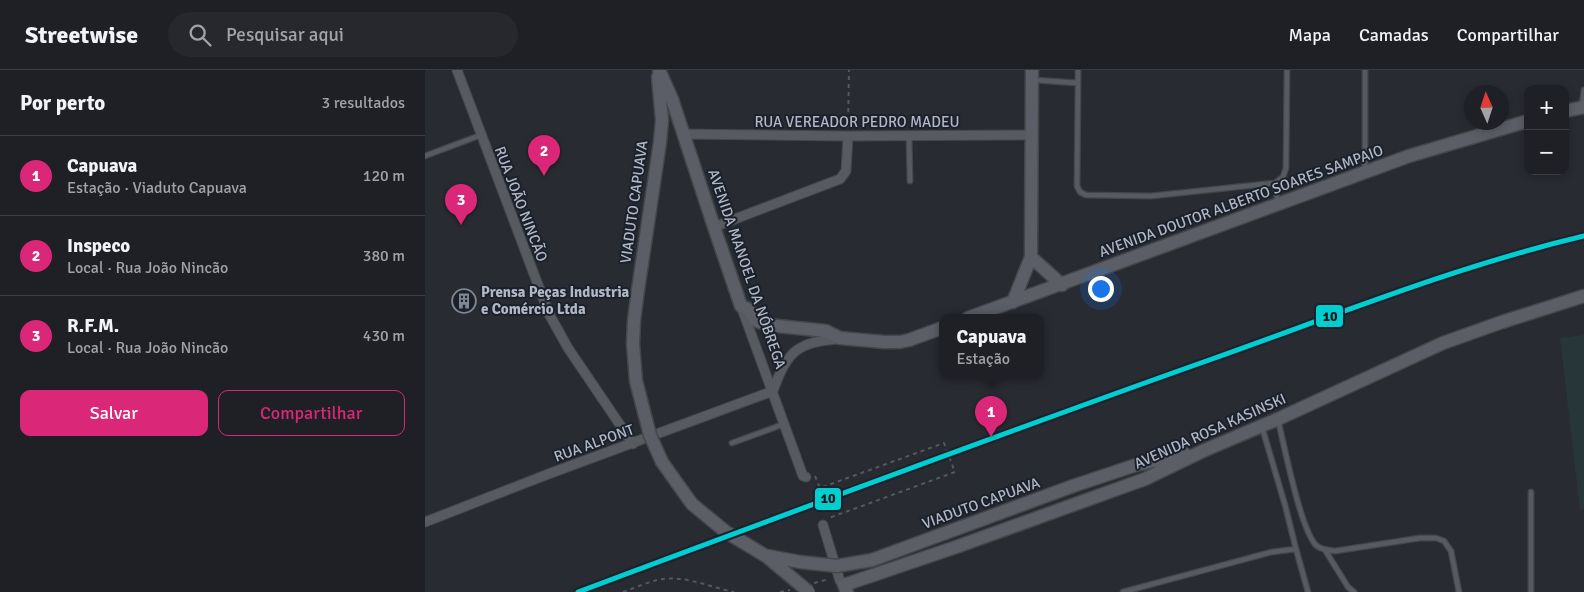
<!DOCTYPE html>
<html lang="pt">
<meta charset="utf-8">
<style>
:root{--surface:#1e2026;--page:#26282e;--text:#f1f3f6;--muted:#a1a3a7;--line:#3c3e43;--accent:#db2777}
body{margin:0;font-family:Signika,sans-serif;background:var(--page);color:var(--text)}
.controls{position:absolute;right:15px;top:15px;display:grid;overflow:hidden;border-radius:10px;box-shadow:0 2px 8px #0003}
.controls button{width:45px;height:45px;display:grid;place-items:center;padding:0;border:0;border-bottom:1px solid var(--line);background:var(--surface);color:var(--text);font:25px sans-serif}
.compass{position:absolute;left:1039px;top:15px;width:45px;height:45px;border-radius:50%;background:var(--surface);box-shadow:0 2px 8px #0003;rotate:357deg}
.you{position:absolute;left:675px;top:218px;width:18px;height:18px;margin:-12px;border:4px solid #fff;border-radius:50%;background:#1a73e8;box-shadow:0 0 0 8px #1a73e833}
.badge{display:grid;place-items:center;width:32px;height:32px;border-radius:50%;background:var(--accent);color:#fff;font-size:16px;font-weight:700}
.pin{position:absolute;translate:-50% -41px;filter:drop-shadow(0 1px 2px #0008)}
.pin::after{content:'';position:absolute;top:26px;width:18px;height:15px;background:inherit;clip-path:polygon(0 0,100% 0,50% 100%)}
.popup{position:absolute;left:514px;top:244px;width:105px;height:65px;box-sizing:border-box;display:grid;place-content:center;border-radius:10px;background:var(--surface);filter:drop-shadow(0 1px 4px #0005);font-size:16px;white-space:nowrap;color:var(--muted)}
.popup b{font-size:19px;color:var(--text)}
.popup::after{content:'';position:absolute;left:50%;top:100%;margin-left:-10px;border:10px solid transparent;border-top-color:var(--surface)}
.list{margin:0;padding:0;list-style:none}
h2{display:flex;justify-content:space-between;align-items:center;height:65px;margin:0;padding:0 20px;font-size:21px}
h2 small{font-size:16px;font-weight:400;color:var(--muted)}
.list li{display:grid;grid-template-columns:32px 1fr auto;gap:15px;align-items:center;box-sizing:border-box;height:80px;padding:0 20px;border-top:1px solid var(--line)}
.list b{display:block;font-size:19px;white-space:nowrap}
.list p{margin:0;font-size:16px;white-space:nowrap;color:var(--muted)}
.list em{font-size:16px;font-style:normal;color:var(--muted)}
.actions{display:flex;gap:10px;padding:15px 20px}
.actions a{flex:1;padding:11px 0;border:1px solid var(--accent);border-radius:10px;text-align:center;font-size:18px;color:var(--accent)}
.actions .main{background:var(--accent);color:#fff}
.icon{flex:none;width:28px;height:28px;fill:none;stroke:currentColor;stroke-width:2;stroke-linecap:round;stroke-linejoin:round}
.map{position:relative;flex:none;width:1159px;height:522px;overflow:hidden}
header{display:flex;align-items:center;gap:30px;box-sizing:border-box;height:70px;padding:0 25px;background:var(--surface);border-bottom:1px solid var(--line)}
header strong{font-size:24px}
nav{display:flex;gap:28px;margin-inline-start:auto;font-size:18px}
.search{width:350px;height:45px;background:var(--page);display:flex;align-items:center;gap:12px;box-sizing:border-box;padding:0 18px;border-radius:28px;color:var(--muted);font-size:19px}
main{display:flex}
aside{flex:1;background:var(--surface)}
.map>svg:first-child{display:block}
.green{fill:#273639}
.lines{fill:none;stroke-linecap:round;stroke-linejoin:round}
.service-casing{stroke:#44464b;stroke-width:7}
.minor-casing{stroke:#44464b;stroke-width:11}
.secondary-casing{stroke:#44464b;stroke-width:15}
.path{stroke:#55595e;stroke-width:2;stroke-dasharray:4 4;stroke-linecap:butt}
.service{stroke:#575a61;stroke-width:4.5}
.minor{stroke:#575a61;stroke-width:9}
.secondary{stroke:#5b5e66;stroke-width:12}
.secondary-bridge-casing{stroke:#44464b;stroke-width:15;stroke-linecap:butt}
.secondary-bridge{stroke:#5b5e66;stroke-width:12}
.rail-1-casing{stroke:#1b212c;stroke-width:9}
.rail-1{stroke:#00ced1;stroke-width:5}
.labels{text-anchor:middle;dominant-baseline:central;stroke-width:4;stroke-linejoin:round;paint-order:stroke}
.street-label{font-size:15px;fill:#b1b7c4;stroke:#1b212c}
.poi-label{font-size:15px;font-weight:bold;fill:#b1b7c4;stroke:#1b212c;text-anchor:start}
.line-badge{stroke:#1b212c;stroke-width:2}
.pale-badge-label{font-size:14px;text-anchor:middle;font-weight:bold;fill:#111}
</style>
<header>
<strong>Streetwise</strong>
<div class="search"><svg class="icon" aria-label="search" viewBox="0 0 24 24"><circle cx="10" cy="10" r="6"/><path d="M15 15l6 6"/></svg>Pesquisar aqui</div>
<nav><a>Mapa</a><a>Camadas</a><a>Compartilhar</a></nav>
</header>
<main>
<aside>
<h2>Por perto<small>3 resultados</small></h2>
<ul class="list">
<li><span class="badge">1</span><div><b>Capuava</b><p>Estação · Viaduto Capuava</p></div><em>120 m</em></li>
<li><span class="badge">2</span><div><b>Inspeco</b><p>Local · Rua João Nincão</p></div><em>380 m</em></li>
<li><span class="badge">3</span><div><b>R.F.M.</b><p>Local · Rua João Nincão</p></div><em>430 m</em></li>
</ul>
<div class="actions"><a class="main">Salvar</a><a>Compartilhar</a></div>
</aside>
<div class="map">
<svg width="1159" height="522" viewBox="0 0 1159 522">
<rect width="100%" height="100%" fill="#282b32"/>
<path class="green" d="M1159 265V439L1155 440 1135 268Z"/>
<g class="lines">
<g class="service-casing">
<path id="service" d="M653 0V13
M940 0V101
M609 10 653 13 652 116 655 122 661 125 726 126 850 113 858 107 861 98 862 0
M1157 36 1159 20
M484 66 485 111
M0 86 56 65
M850 113 853 134
M853 350C859 374 876 463 892 476 897 480 903 480 910 481L995 468H1011L1019 471 1026 481 1034 522
M837 357 860 435 871 479
M307 373 359 354
M900 480 923 517 929 522
M698 522 847 482 871 479 883 522
M1106 522V422"/>
</g>
<g class="minor-casing">
<path id="minor" d="M32 0 124 244 143 278 208 374
M257 64 423 66 607 65
M289 157 415 109 421 101 423 66
M316 236 378 406 381 407
M348 321C362 282 372 271 415 269
M0 452 126 403 348 321
M398 455 415 511 419 515"/>
</g>
<g class="secondary-casing">
<path id="secondary" d="M234 0 247 29 289 157 316 236 323 239 332 251 343 255 401 261 415 268 459 272H475L484 270 517 258
M1140 41 1159 37
M606 187 637 215
M213 220 235 72 237 50 233 7
M588 232 606 187 607 0
M543 248 984 86 1103 51
M648 416 711 395 760 384
M422 522 419 515 531 477 720 409 780 380 853 349 1018 273 1077 252 1159 226"/>
</g>
<path class="path" d="M423 58 424 0
M390 406 395 418 519 373 530 402 404 448
M389 513 404 509
M198 522C209 518 221 513 232 510 258 504 284 517 309 522
M355 522 365 520"/>
<use href="#service" class="service"/>
<use href="#minor" class="minor"/>
<use href="#secondary" class="secondary"/>
<g class="secondary-bridge-casing">
<path id="secondary-bridge" d="M213 220 209 250 208 274 211 311 225 365 237 392 267 434 301 462 341 486 384 522
M343 486 375 492 412 496 447 490 648 416"/>
</g>
<use href="#secondary-bridge" class="secondary-bridge"/>
<g class="rail-1-casing">
<path id="rail-1" d="M153 522C364 443 575 364 787 289 911 245 1032 196 1159 166"/>
</g>
<use href="#rail-1" class="rail-1"/>
</g>
<defs>
<g id="building-ring" transform="scale(1.25)"><circle r="9.5" fill="#1b212c" stroke="#818691" stroke-width="1.5"/><path d="M-4-6H4V6H1V3H-1V6H-4ZM-2.5-4.3h1.7v1.8h-1.7ZM.8-4.3h1.7v1.8H.8ZM-2.5-1h1.7V.8h-1.7ZM.8-1h1.7V.8H.8Z" fill="#818691"/></g>
</defs>
<g fill-rule="evenodd">
<use href="#building-ring" x="39" y="231"/>
</g>
<g class="labels">
<g class="street-label">
<text x="432" y="52">RUA VEREADOR PEDRO MADEU</text>
<text transform="translate(816 131) rotate(-20)">AVENIDA DOUTOR ALBERTO SOARES SAMPAIO</text>
<text transform="translate(209 132) rotate(-82)">VIADUTO CAPUAVA</text>
<text transform="translate(96 134) rotate(69)">RUA JOÃO NINCÃO</text>
<text transform="translate(322 199) rotate(71)">AVENIDA MANOEL DA NÓBREGA</text>
<text transform="translate(785 361) rotate(-24)">AVENIDA ROSA KASINSKI</text>
<text transform="translate(169 373) rotate(-20)">RUA ALPONT</text>
<text transform="translate(556 433) rotate(-20)">VIADUTO CAPUAVA</text>
</g>
<g class="poi-label">
<text x="56" y="222">Prensa Peças Industria<tspan x="56" dy="17">e Comércio Ltda</tspan></text>
</g>
</g>
<g class="line-badge">
<rect x="890" y="234" width="29" height="24" rx="5" fill="#00ced1"/>
<rect x="389" y="417" width="28" height="24" rx="5" fill="#00ced1"/>
</g>
<g class="pale-badge-label">
<text x="905" y="251">10</text>
<text x="403" y="433">10</text>
</g>
</svg>
<div class="controls">
<button>+</button>
<button>−</button>
</div>
<svg class="compass" viewBox="-18 -18 36 36"><path d="M0-13l5 13h-10z" fill="#e53935"/><path d="M0 13l5-13h-10z" fill="#a1a3a7"/></svg>
<div class="you"></div>
<div class="pin badge" style="left:566px;top:367px">1</div>
<div class="popup"><b>Capuava</b>Estação</div>
<div class="pin badge" style="left:119px;top:106px">2</div>
<div class="pin badge" style="left:36px;top:155px">3</div>
</div>
</main>
